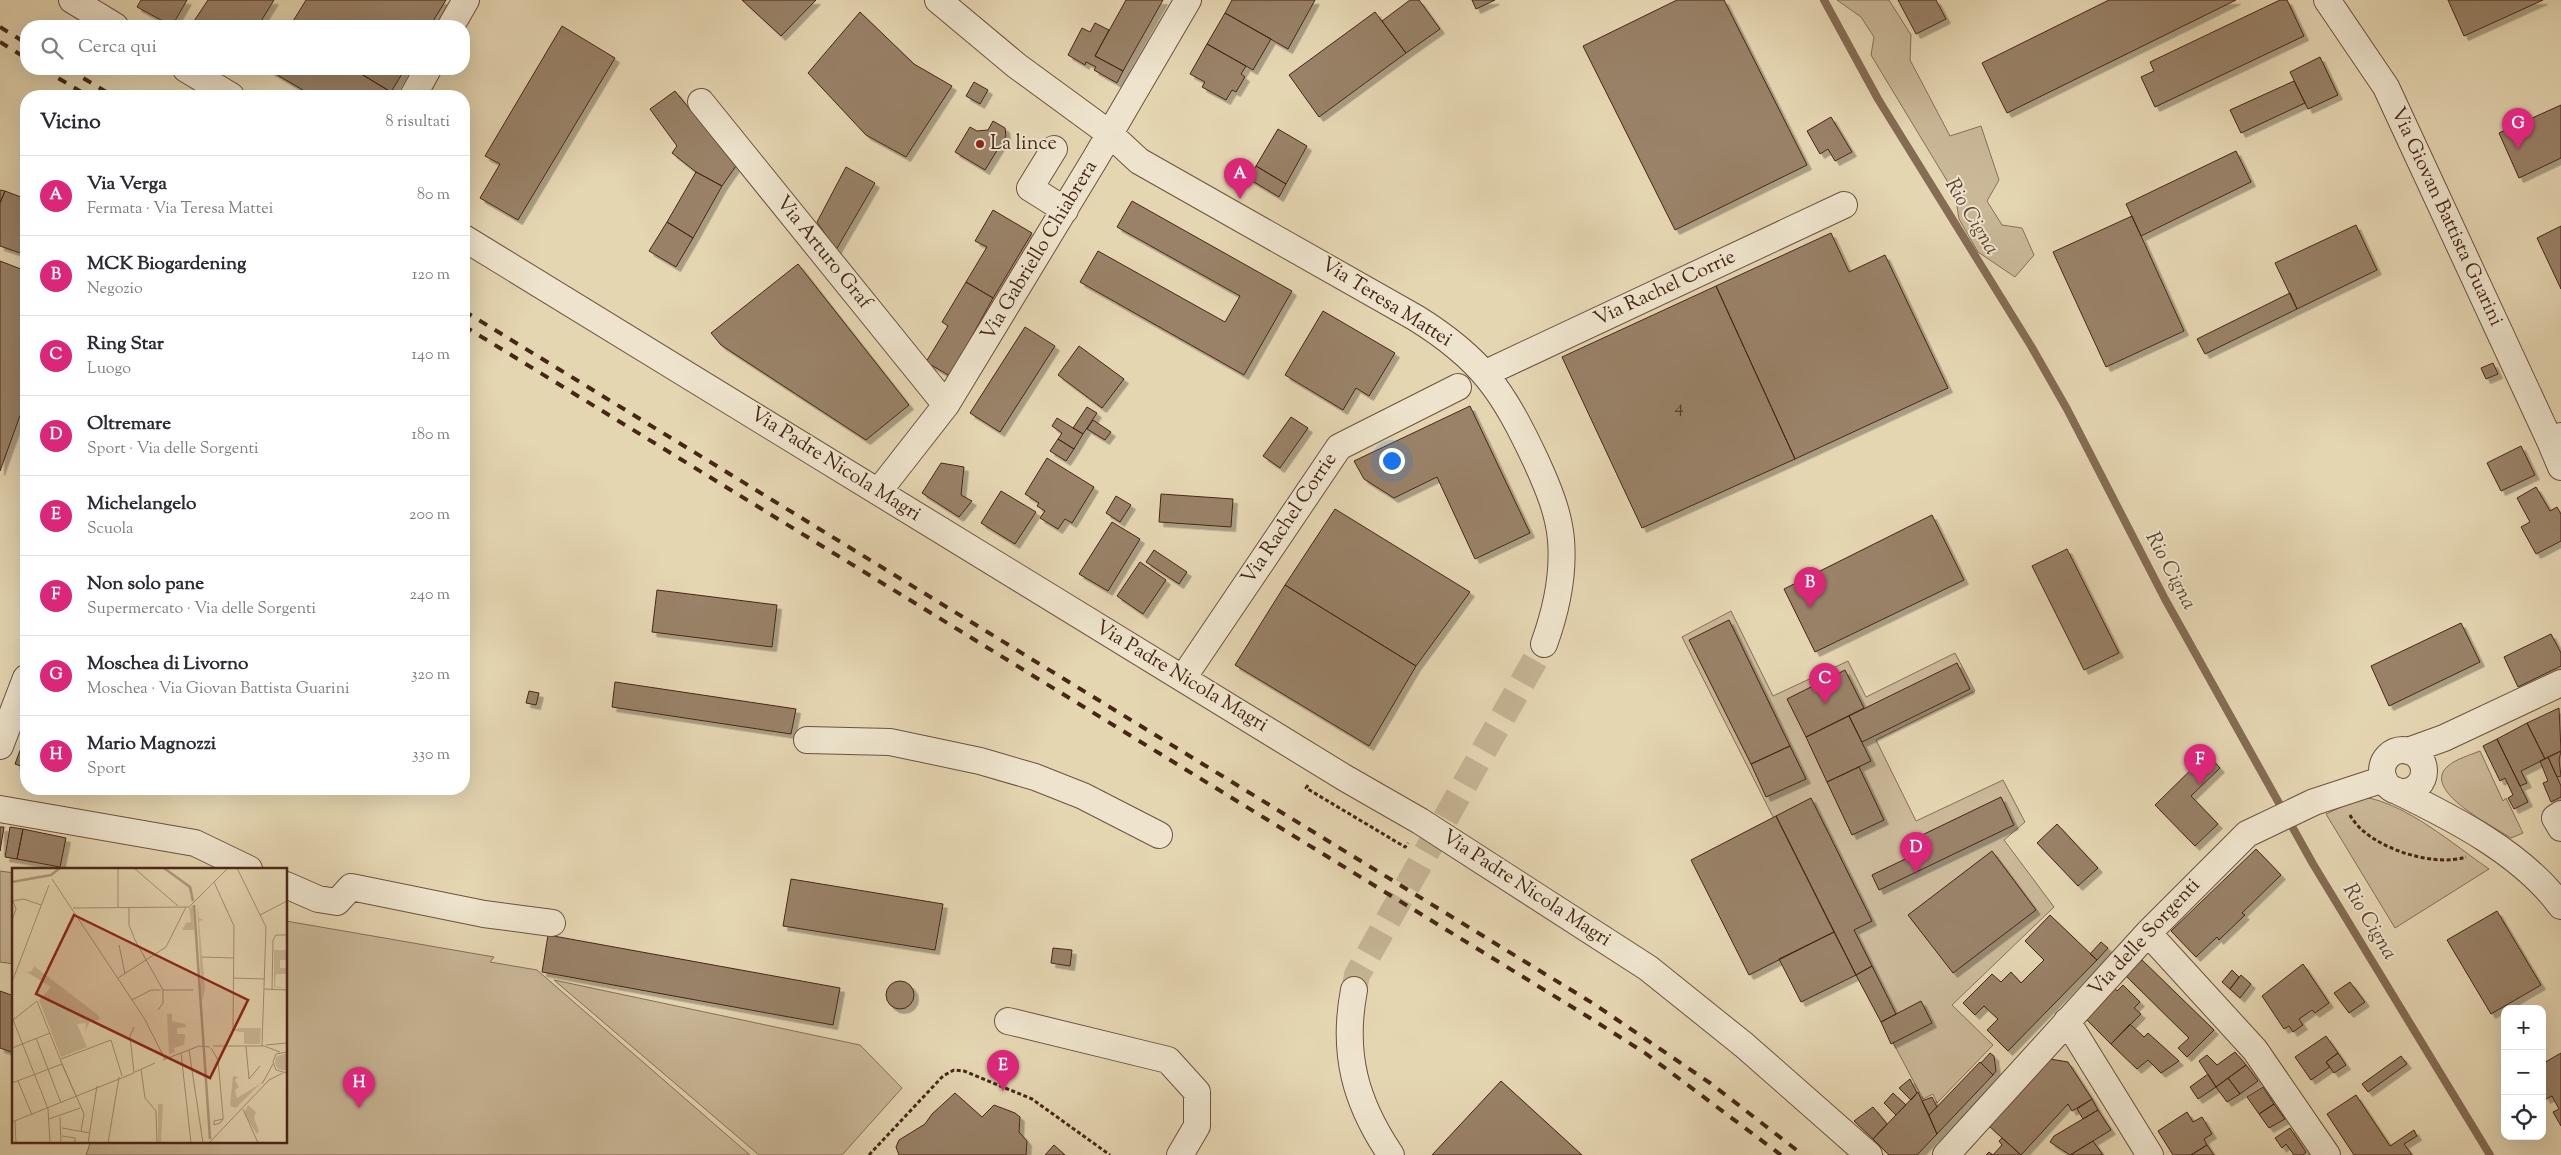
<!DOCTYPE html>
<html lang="it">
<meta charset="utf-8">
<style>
:root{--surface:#fff;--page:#f2f2f3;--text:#2b2b33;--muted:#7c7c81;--line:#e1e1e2;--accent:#db2777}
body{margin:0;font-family:"Sorts Mill Goudy",serif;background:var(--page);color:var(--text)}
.controls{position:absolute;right:15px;bottom:15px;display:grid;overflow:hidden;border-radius:10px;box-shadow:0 5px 20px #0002}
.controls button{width:45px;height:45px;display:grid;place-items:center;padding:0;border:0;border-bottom:1px solid var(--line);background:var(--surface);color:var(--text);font:25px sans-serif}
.you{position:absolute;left:1391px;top:460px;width:18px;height:18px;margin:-12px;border:4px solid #fff;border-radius:50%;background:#1a73e8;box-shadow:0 0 0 8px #1a73e833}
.badge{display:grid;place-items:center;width:32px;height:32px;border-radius:50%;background:var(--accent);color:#fff;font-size:16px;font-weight:700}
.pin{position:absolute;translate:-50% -41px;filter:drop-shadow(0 1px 2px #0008)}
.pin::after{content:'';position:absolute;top:26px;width:18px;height:15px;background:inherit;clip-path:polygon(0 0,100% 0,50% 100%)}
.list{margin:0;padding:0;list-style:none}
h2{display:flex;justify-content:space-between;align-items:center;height:65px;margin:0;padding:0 20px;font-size:21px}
h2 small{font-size:16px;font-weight:400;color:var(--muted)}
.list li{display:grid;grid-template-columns:32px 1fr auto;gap:15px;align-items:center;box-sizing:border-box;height:80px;padding:0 20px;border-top:1px solid var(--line)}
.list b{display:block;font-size:19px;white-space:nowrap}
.list p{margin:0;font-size:16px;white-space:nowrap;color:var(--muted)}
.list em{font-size:16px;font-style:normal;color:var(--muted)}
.icon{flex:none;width:28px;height:28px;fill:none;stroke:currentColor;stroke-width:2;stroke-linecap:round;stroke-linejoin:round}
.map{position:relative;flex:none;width:2561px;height:1155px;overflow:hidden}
.search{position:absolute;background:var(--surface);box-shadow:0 5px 20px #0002;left:20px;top:20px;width:450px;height:55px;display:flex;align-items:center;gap:12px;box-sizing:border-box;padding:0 18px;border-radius:20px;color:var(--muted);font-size:19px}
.panel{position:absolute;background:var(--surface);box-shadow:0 5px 20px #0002;left:20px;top:90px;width:450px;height:705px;border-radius:20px}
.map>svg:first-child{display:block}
.green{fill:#cab898;stroke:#886f58}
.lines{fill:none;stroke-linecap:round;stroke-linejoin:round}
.stream{stroke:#856c54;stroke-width:8}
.building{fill:#998268;stroke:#472617;filter:url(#shadow)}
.minor-tunnel{stroke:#c5b393;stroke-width:26;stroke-dasharray:26 13;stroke-linecap:butt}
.minor-casing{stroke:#6e523e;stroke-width:28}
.path{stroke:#472617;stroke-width:3;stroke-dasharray:4 2.5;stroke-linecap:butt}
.minor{stroke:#eee4cd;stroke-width:26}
.rail{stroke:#472617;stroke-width:4;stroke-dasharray:9 9;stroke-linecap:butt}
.poi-dot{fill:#8f2418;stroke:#eee4cd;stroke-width:2}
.labels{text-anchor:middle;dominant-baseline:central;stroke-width:4;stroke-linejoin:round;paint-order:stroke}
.number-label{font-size:18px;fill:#5c3d2b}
.poi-label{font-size:20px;fill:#472617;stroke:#eee4cd;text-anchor:start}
.street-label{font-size:20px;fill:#472617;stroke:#eee4cd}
.water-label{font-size:21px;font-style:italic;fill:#614330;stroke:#eee4cd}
.inset-river{fill:none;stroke:#af9a7d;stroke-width:2.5}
.inset-road{fill:none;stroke:#a69074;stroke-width:1}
.view{fill:#8f2418;fill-opacity:0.15;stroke:#8f2418;stroke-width:2.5}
.inset-edge{fill:none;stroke:#472617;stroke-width:2.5}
</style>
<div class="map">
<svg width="2561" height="1155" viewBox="0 0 2561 1155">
<defs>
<filter id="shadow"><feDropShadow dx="4.5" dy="4.5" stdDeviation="0" flood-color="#0004"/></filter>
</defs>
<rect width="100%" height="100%" fill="#e5d6b2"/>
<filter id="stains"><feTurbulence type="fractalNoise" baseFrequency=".004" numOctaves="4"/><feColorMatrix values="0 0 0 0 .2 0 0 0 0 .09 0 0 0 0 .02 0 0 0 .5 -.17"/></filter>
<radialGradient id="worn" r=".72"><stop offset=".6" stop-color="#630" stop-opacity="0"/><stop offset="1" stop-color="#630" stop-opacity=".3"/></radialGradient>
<path class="green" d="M1837 0H1889L1911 35 1910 60 1950 136 1981 126 1999 180 1987 201 2002 225 2022 228 2034 255 2015 277 1978 252 1959 219 1955 194 1871 55 1874 37 1861 17Z
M1731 611 1773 696 1848 661 1866 697 1955 653 1975 691 1876 740 1916 821 2003 780 2025 822 2004 840 2054 907 1952 1005 1993 1045 1937 1103 1933 1094 1923 1099 1771 813 1682 637Z
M2480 751 2503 801 2506 798 2523 833 2511 838C2496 828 2419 790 2448 766 2456 759 2470 755 2480 751Z
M2363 797C2406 803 2454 845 2489 869L2395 928 2326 814Z
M0 871 14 873V964L0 962Z
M286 921 494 957 490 962 537 970 750 1155H86L91 1141H286Z
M554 980 860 1045 902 1088 842 1155H759Z"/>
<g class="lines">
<path class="stream" d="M1824 0 1878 99 2031 346 2067 409 2165 599 2313 864 2490 1155"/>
</g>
<path class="building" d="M141 0H187L172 26 137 7Z
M208 0H274L258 26H202L194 21Z
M306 0H446L430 26H290Z
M742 0H816L781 36Z
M1126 0H1163L1123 71 1095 56Z
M1232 0H1315L1288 49 1225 13Z
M1410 0H1419L1440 29 1406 53 1382 21Z
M1472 0H1495L1476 9Z
M1677 0H1724L1807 165 1675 230 1583 46Z
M1898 0H1936L1946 19 1916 34Z
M2109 0H2236L2007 113 1982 63Z
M2280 0H2287L2304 36 2155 107 2141 77 2154 71 2150 62Z
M2448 0H2543L2464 36Z
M860 12 914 64 952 86 906 157 866 135 808 73Z
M1375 12 1406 53 1319 117 1289 75Z
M1225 13 1271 39 1253 70 1207 44Z
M1095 23 1109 30 1095 56 1123 71 1117 83 1094 70 1096 67 1086 62 1085 65 1068 55 1082 28 1090 32Z
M562 26 615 58 518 220 480 198 500 164 485 156Z
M1207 44 1246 66 1241 74 1245 77 1236 92 1232 90 1226 100 1202 87 1205 82 1190 74Z
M2320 57 2338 95 2308 109 2290 72Z
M267 69H353L391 92 389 96H313Z
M353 69H405L391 92Z
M2294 81 2305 103 2241 133 2230 110Z
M974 82 988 90 980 104 966 96Z
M675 91 736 166 722 186 696 172 672 153 677 146 650 109Z
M2561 105V158L2519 178 2499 133Z
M1831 117 1852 152 1835 161 1828 149 1820 154 1807 131Z
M993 121 1005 128 1006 136 985 170 955 152 970 127 977 131 988 130Z
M1278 129 1307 146 1286 184 1256 166Z
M2236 151 2251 182 2141 236 2126 204Z
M1256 166 1286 184 1279 197 1249 179Z
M846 167 875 183 836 250 817 222Z
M696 172 722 186 693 238 667 222Z
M0 190 5 191 0 203Z
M5 191 26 199V255L0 246V203Z
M1132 201 1292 291 1244 375 1080 282 1098 251 1225 322 1240 296 1117 227Z
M993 210 1032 233 993 298 966 282 987 247 975 241Z
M2132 216 2184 331 2106 367 2053 252Z
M667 222 693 238 676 267 649 251Z
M2356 225 2377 270 2297 309 2275 263Z
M2561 226V289L2537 238Z
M1831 233 1849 272 1885 255 1948 388 1795 459 1716 286Z
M0 261 26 271V399L0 471Z
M798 264 909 405 866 440 721 345 711 333Z
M966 282 993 298 950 376 926 362 948 326 942 322Z
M1716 286 1795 459 1642 528 1562 357Z
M2290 293 2297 309 2205 354 2197 339Z
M1323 311 1395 353 1369 396 1356 388 1343 410 1285 375Z
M1025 327 1055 346 1000 432 970 413Z
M1079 346 1124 379 1102 408 1058 375Z
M2493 363 2498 374 2486 379 2481 368Z
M1470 406 1530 533 1475 559 1437 477 1394 498 1364 479 1354 461Z
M1087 407 1097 413 1083 434 1073 428Z
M1291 417 1308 428 1280 468 1263 456Z
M1057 418 1083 434 1074 449 1058 439 1062 433 1052 426Z
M1093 420 1111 432 1105 440 1087 429Z
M1058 439 1074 449 1066 461 1050 451Z
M2521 446 2535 475 2501 491 2487 463Z
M1047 458 1094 487 1072 523 1065 519 1058 529 1040 518 1045 511 1037 506 1039 503 1025 494Z
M941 463 964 467 961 495 972 501 959 517 922 493Z
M2536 487 2550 511 2557 507 2561 514V541L2536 554 2521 527 2530 522 2517 498Z
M1001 491 1036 512 1015 544 981 523Z
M1161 494 1233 499 1231 527 1159 522Z
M1116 496 1131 505 1120 522 1106 513Z
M1335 509 1470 592 1416 666 1285 585Z
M1932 515 1964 580 1815 652 1784 589Z
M1112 522 1140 539 1108 591 1079 574Z
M2067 549 2119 653 2084 670 2032 566Z
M1154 550 1187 572 1179 584 1146 562Z
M1140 562 1166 580 1143 614 1117 596Z
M1285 585 1416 666 1369 746 1235 665Z
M657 590 777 605 772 647 652 632Z
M1729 620 1790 746 1751 764 1689 640Z
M2461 623 2480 662 2389 706 2371 666Z
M2551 634 2561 653V666L2518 687 2504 657Z
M1957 663 1970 689 1862 742 1849 716Z
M1845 670 1864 708 1806 737 1787 699Z
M615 682 796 709 791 734 612 707Z
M529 691 539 693 536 705 526 703Z
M2559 708 2561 751 2545 759 2527 723Z
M1849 716 1871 761 1827 782 1806 737Z
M2527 723 2545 759 2521 771 2527 783 2520 786 2497 739Z
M2497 739 2528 802 2514 809 2508 798 2513 795 2505 778 2500 781 2483 746Z
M24 740 26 741V768L15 764Z
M1790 746 1806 779 1766 797 1751 764Z
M2561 751 2559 760 2561 776 2557 777 2548 757Z
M2207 754 2220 768 2191 796 2218 824 2195 846 2155 805Z
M2548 757 2561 786V797L2551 802 2543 783 2548 781 2540 761Z
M1859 767 1884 820 1852 835 1827 782Z
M2001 797 2014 825 1879 890 1872 875 1924 850 1918 837Z
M1811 798 1872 921 1854 930 1872 966 1856 975 1776 816Z
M1776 816 1834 932 1749 975 1691 860Z
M2057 824 2098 868 2078 886 2037 843Z
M0 827H4L0 851Z
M10 827 23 829 17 859 5 857Z
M23 829 66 838 60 867 17 859Z
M2256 849 2281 875 2242 913 2245 915 2219 940 2217 937 2196 957 2171 931Z
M1992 851 2036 910 1953 973 1908 915Z
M791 879 943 904 935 950 783 926Z
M2497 911 2541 985 2491 1014 2447 940Z
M2050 915 2097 960 2008 1051 1987 1030 1998 1019 1984 1006 1975 1015 1963 1003 1992 974 2001 982 2011 972 2021 983 2044 960 2025 941Z
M1834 932 1856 975 1801 1002 1779 959Z
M548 935 840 988 833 1025 542 972Z
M2101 942 2108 948 2097 960 2090 954Z
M1053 948 1072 950 1070 966 1051 963Z
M2142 960 2214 1030 2187 1057 2178 1048 2189 1038 2126 976Z
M2303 964 2329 1003 2315 1013 2312 1010 2299 1019 2303 1025 2293 1032 2289 1026 2284 1029 2262 996Z
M1872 966 1896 1014 1881 1022 1856 975Z
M2232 970 2239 977 2230 989 2222 982Z
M2241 975 2251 984 2240 998 2230 989Z
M886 995a14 14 0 1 1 28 0a14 14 0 1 1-28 0Z
M2350 982 2365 1002 2349 1013 2334 993Z
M2123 985 2140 1002 2134 1008 2141 1014 2111 1044 2083 1016 2113 986 2117 991Z
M0 991 14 996V1053L0 1048Z
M1921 1001 1932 1023 1891 1044 1881 1022Z
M2130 1024 2144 1037 2148 1033 2179 1061 2161 1073 2148 1060 2137 1069 2111 1044Z
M2326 1036 2338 1053 2326 1062 2330 1067 2311 1080 2295 1057Z
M2235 1052 2246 1065 2216 1087 2199 1061 2207 1055 2217 1065Z
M1990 1053 1994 1056 1996 1071 1993 1075 1981 1063Z
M2338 1053 2346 1065 2334 1073 2326 1062Z
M2561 1053V1126L2553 1112 2559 1109 2552 1096 2546 1099 2542 1092V1064Z
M2401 1056 2407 1064 2368 1092 2362 1084Z
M2050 1059 2068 1062 2092 1099 2072 1111 2068 1104 2021 1155 1989 1126Z
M1980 1062 1993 1075 1937 1134 1929 1115Z
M2246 1065 2258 1081 2240 1094 2228 1078Z
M2208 1074 2216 1087 2198 1099 2190 1087Z
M2228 1078 2240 1094 2227 1102 2216 1087Z
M1910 1079 1917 1093 1911 1100 1899 1088Z
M1501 1081 1582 1155H1432Z
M2263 1087 2274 1104 2259 1114 2247 1097Z
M1918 1092 1937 1134 1917 1155H1889L1873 1139Z
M955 1093 982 1117 994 1105 1015 1113 1020 1117 1019 1132 1027 1141 1026 1155H899L896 1147 899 1140 925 1124 932 1114Z
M1893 1093 1906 1105 1896 1115 1884 1103Z
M2356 1095 2390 1146 2414 1130 2417 1136 2404 1144 2412 1155H2354L2327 1114Z
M1932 1097 1937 1107 1929 1115 1922 1101Z
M2092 1099 2098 1110 2083 1119 2077 1109Z
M2274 1104 2285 1119 2269 1128 2259 1114Z
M1873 1107 1887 1124 1873 1139 1854 1121Z
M2098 1110 2111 1130 2070 1155 2050 1142 2054 1136Z
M2187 1112 2193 1122 2202 1117 2212 1134 2204 1139 2207 1145 2191 1155H2173L2158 1131Z
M2290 1128 2306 1152 2303 1155H2294L2286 1144 2282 1148 2275 1138Z
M2002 1138 2021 1155H1986L1989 1152 1993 1155 2002 1145 1999 1141Z
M2093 1141 2103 1155H2070Z
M1054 1145 1065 1155H1045Z
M2207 1145 2214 1155H2191Z"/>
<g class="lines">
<path class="minor-tunnel" d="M1354 990 1357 975 1544 644"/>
<g class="minor-casing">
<path id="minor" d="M72 0 115 26
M938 0 1017 66 1110 134 1139 161 1416 318C1482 359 1503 391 1536 461 1547 485 1559 513 1561 540 1564 576 1556 611 1544 644
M2327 0 2386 87 2550 441 2561 436
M451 26 466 0
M186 69 231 96
M413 96 428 69
M701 102 946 405
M1054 149 1030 188 1065 210
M464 238 1345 778 1420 821 1648 968 1744 1045 1869 1155
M1486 373 1844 205
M2550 441 2561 467
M878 492 946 405 1095 159 1188 0
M1183 678 1339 447 1458 387
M807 740 890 742 980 761 1035 777 1083 796 1159 835
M0 746 26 678
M2382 771a21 21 0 1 1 42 0a21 21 0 1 1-42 0Z
M2408 751 2444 738 2561 683
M2395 790C2453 818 2522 853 2561 906
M0 809 195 843 249 869
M2561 814 2555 818 2561 828
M286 885 318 899 337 902 351 887 484 914 552 923
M2148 933 2255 1050 2327 1155
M1354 990C1342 1053 1355 1102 1391 1155
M1008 1021 1168 1060 1197 1092V1126L1180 1155
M2067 1021 2150 1155
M1946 1155 2148 933 2247 834 2314 802 2384 779"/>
</g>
<path class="path" d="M1308 785 1306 788 1405 847 1408 843
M2350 815C2367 847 2433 868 2466 857
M869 1155 943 1076 954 1070 964 1071 1032 1099 1110 1155"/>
<use href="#minor" class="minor"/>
<path class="rail" d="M0 27 26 43
M0 42 26 58
M43 69 88 96
M68 69 113 96
M464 311 1594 1004 1710 1083 1803 1155
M464 326 1590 1018 1645 1053 1781 1155"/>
</g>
<circle class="poi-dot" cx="980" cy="144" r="5"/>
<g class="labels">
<g class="number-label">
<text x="1679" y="408">4</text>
</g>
<g class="poi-label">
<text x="990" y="144">La lince</text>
</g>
<g class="street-label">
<text transform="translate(2446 217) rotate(65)">Via Giovan Battista Guarini</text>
<text transform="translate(1040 251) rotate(-59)">Via Gabriello Chiabrera</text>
<text transform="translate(823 253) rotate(51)">Via Arturo Graf</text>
<text transform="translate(1665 289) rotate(-25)">Via Rachel Corrie</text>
<text transform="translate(1386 303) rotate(32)">Via Teresa Mattei</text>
<text transform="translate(835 465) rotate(32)">Via Padre Nicola Magri</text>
<text transform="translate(1290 519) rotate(-56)">Via Rachel Corrie</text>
<text transform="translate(1181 677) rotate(31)">Via Padre Nicola Magri</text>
<text transform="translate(1526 889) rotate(33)">Via Padre Nicola Magri</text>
<text transform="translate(2145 938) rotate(-47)">Via delle Sorgenti</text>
</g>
<g class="water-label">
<text transform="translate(1971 217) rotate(59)">Rio Cigna</text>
<text transform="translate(2170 571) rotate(62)">Rio Cigna</text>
<text transform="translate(2369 922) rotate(59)">Rio Cigna</text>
</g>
</g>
<g transform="translate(12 868)">
<rect width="275" height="275" fill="#e5d6b2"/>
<path d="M185 35 187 50 192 52 187 53 193 121 190 133ZM181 38 182 62H170L174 55 179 54 177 40ZM262 82H275V92H268V100H275V106H264L263 118 275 121 262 119ZM22 98 86 147 88 151 77 155 73 165 74 155 65 156 75 179 49 189 27 132 39 119 15 104 20 103ZM155 146H160V153L173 156 174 159 165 160V166H173L172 177 162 180 163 184 157 186ZM226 160H249L248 176H232V164H226ZM275 185V203L266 201 263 195 264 189ZM221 208 226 209 223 212 227 219 223 222 225 230 249 215 224 240 218 238ZM146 236H151L149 275H146ZM236 237 244 244 242 250 247 263 245 266 232 245Z" fill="#cab898"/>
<path class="inset-river" d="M152 0 178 19 181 33M0 14 39 7 48 0M182 37 198 271"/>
<path class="inset-road" d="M67 0H122L166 38M225 0 254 59 250 178M106 1V39M40 11 132 150 153 191M202 14 222 58 221 162H226M0 33 12 31 29 37M117 39V57L123 72 151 122V135L146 142M61 40 177 39 216 0M248 47 275 33M0 52 4 41 1 33M107 77 113 106M190 89 221 90M106 110 154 79 174 39M221 110 253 111M0 114 37 17M252 121 275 122M151 122H181M260 122 261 72 264 67H275M120 132 139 122H149M0 149 36 241 38 275M24 170 49 235M254 177 275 175M201 178H252L268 184M234 178 237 211 248 198M0 180 38 165M199 180 206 192 211 248V251L208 255 202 257V253L211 251M177 182 191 275M275 184 264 186 261 194 264 202 275 205M169 185 179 275M49 191 99 172 110 208M151 192 187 178 198 179M129 201 133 230 144 243 145 275M123 204 143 195M6 213 20 247M0 215 50 196 25 133 1 152M250 216 261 196M64 228 50 196 72 246 69 263M231 241 246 275M48 249 49 275M37 251 68 240M3 253 4 275M0 254 122 205 118 168 122 159M50 260 78 265M50 268 63 270V275M76 275 85 218M96 275 107 209M197 275 257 212 271 205"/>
<path class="view" d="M62 47 236 132 198 210 24 126Z"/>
<rect width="275" height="275" class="inset-edge"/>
</g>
<rect width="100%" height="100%" filter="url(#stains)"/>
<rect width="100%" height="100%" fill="url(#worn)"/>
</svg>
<div class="controls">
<button>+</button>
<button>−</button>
<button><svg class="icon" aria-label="locate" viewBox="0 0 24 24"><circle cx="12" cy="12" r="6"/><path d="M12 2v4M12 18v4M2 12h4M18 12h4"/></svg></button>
</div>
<div class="you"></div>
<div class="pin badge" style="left:1240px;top:199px">A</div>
<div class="pin badge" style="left:1810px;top:608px">B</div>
<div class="pin badge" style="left:1825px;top:704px">C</div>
<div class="pin badge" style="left:1916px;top:873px">D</div>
<div class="pin badge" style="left:1003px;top:1091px">E</div>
<div class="pin badge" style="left:2200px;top:785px">F</div>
<div class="pin badge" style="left:2518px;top:149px">G</div>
<div class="pin badge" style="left:359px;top:1108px">H</div>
<div class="search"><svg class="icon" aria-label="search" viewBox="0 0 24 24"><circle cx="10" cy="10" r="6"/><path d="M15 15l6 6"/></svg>Cerca qui</div>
<section class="panel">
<h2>Vicino<small>8 risultati</small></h2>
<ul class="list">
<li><span class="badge">A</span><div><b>Via Verga</b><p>Fermata · Via Teresa Mattei</p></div><em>80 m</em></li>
<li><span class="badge">B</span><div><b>MCK Biogardening</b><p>Negozio</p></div><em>120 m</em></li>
<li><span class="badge">C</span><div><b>Ring Star</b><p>Luogo</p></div><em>140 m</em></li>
<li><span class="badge">D</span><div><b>Oltremare</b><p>Sport · Via delle Sorgenti</p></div><em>180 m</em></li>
<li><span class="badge">E</span><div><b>Michelangelo</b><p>Scuola</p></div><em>200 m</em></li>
<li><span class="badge">F</span><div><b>Non solo pane</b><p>Supermercato · Via delle Sorgenti</p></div><em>240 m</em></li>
<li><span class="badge">G</span><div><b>Moschea di Livorno</b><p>Moschea · Via Giovan Battista Guarini</p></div><em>320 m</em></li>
<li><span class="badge">H</span><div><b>Mario Magnozzi</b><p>Sport</p></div><em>330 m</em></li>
</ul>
</section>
</div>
